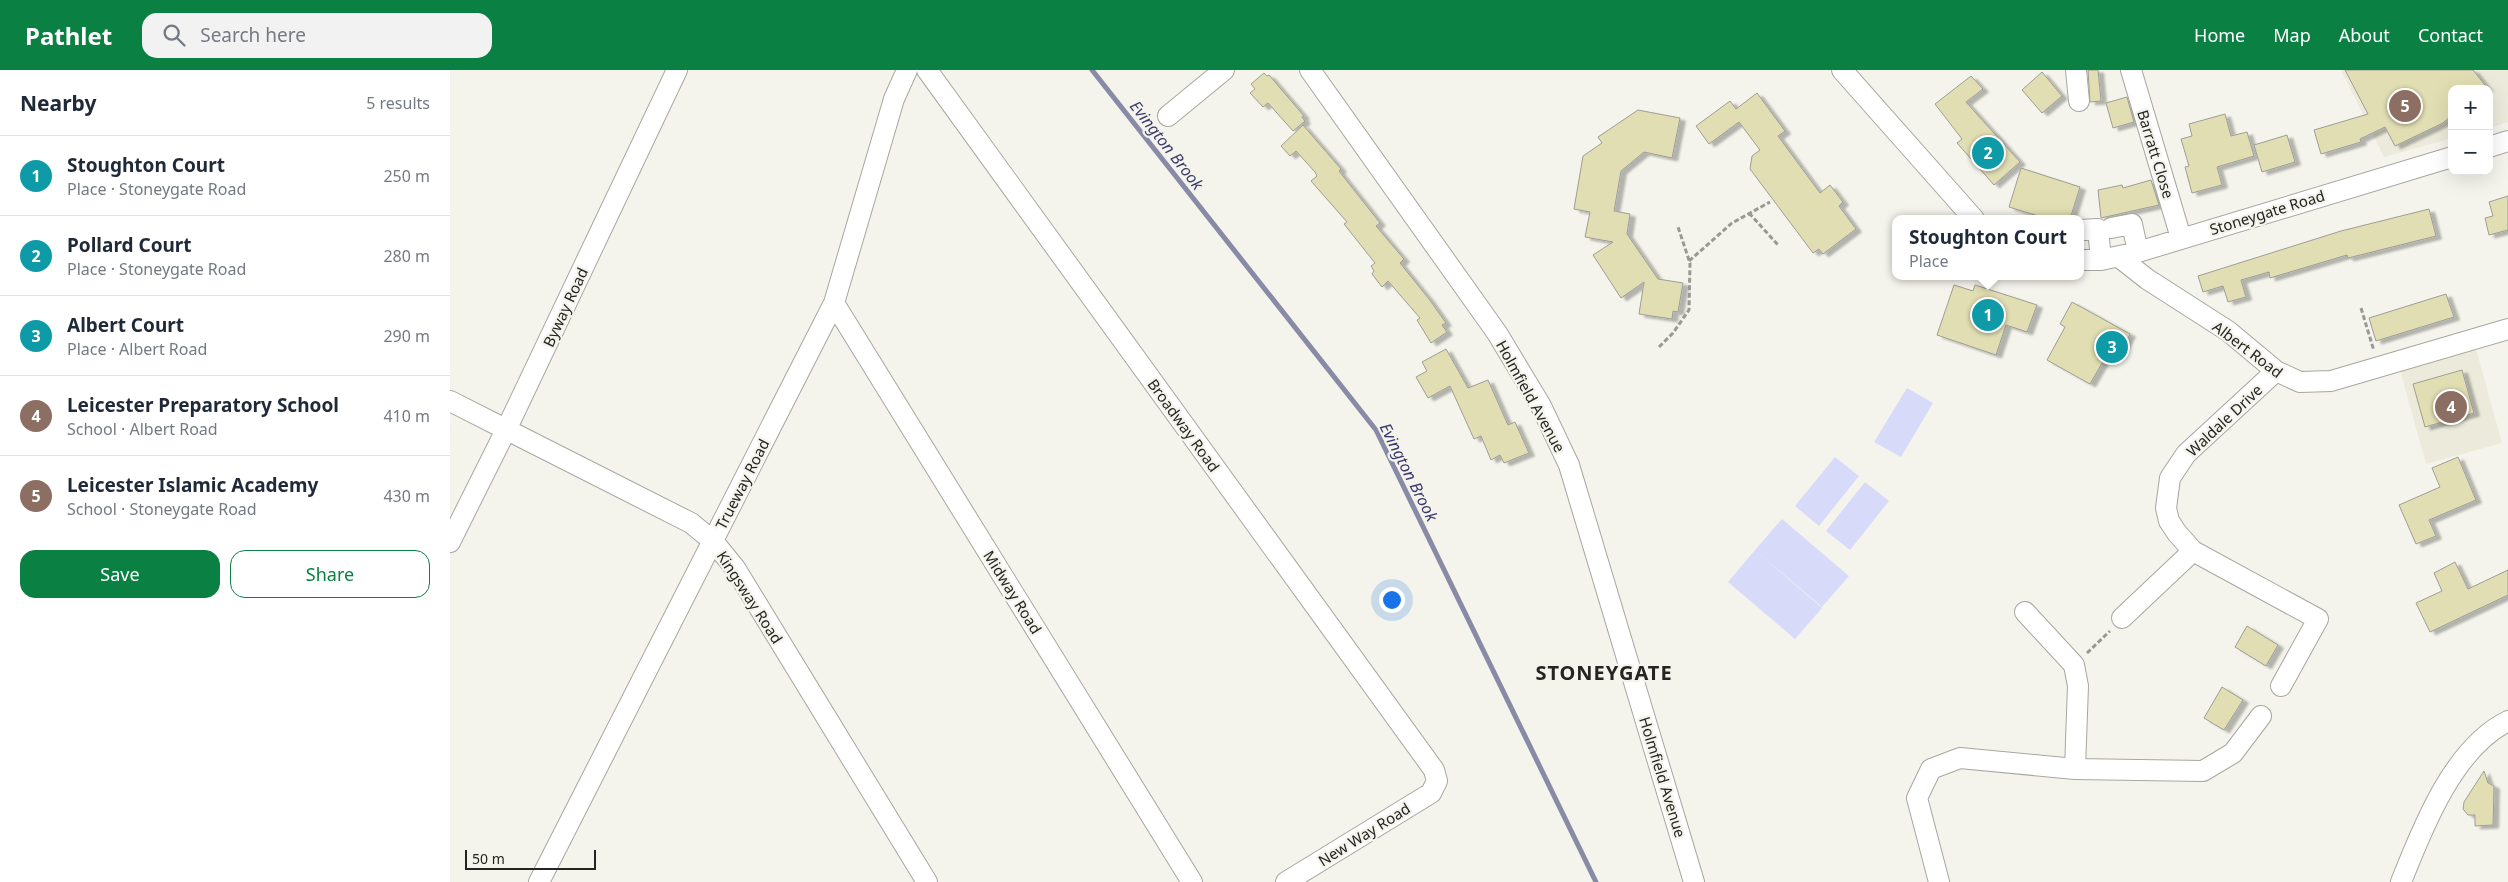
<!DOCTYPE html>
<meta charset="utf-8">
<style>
:root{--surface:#fff;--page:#f2f2f3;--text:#1f2937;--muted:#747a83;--line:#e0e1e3;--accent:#0b8043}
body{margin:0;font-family:"Noto Sans",sans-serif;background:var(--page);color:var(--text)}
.controls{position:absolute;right:15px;top:15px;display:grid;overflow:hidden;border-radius:10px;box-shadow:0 5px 20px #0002}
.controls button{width:45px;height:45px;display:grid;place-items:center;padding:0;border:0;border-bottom:1px solid var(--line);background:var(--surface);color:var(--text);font:25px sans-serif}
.scale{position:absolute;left:15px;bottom:12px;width:131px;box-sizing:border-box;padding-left:5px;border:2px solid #252422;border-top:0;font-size:14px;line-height:18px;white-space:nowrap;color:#252422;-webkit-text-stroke:4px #f4f4ec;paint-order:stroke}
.you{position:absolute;left:941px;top:529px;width:18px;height:18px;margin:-12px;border:4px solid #fff;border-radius:50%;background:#1a73e8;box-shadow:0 0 0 8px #1a73e833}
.badge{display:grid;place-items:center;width:32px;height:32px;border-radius:50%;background:var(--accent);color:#fff;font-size:16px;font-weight:700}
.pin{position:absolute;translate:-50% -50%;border:2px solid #fff;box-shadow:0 1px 5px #0006}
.popup{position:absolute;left:1442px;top:145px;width:192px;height:65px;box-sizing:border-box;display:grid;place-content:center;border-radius:10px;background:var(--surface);filter:drop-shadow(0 1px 4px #0005);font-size:16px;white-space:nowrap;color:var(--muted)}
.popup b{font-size:19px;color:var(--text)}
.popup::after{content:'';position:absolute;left:50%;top:100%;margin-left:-10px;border:10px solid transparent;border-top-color:var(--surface)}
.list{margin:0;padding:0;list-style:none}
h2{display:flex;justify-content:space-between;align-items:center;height:65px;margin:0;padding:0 20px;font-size:21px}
h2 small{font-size:16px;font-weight:400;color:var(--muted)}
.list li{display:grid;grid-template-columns:32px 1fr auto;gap:15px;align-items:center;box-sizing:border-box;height:80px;padding:0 20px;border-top:1px solid var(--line)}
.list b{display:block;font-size:19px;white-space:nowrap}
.list p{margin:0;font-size:16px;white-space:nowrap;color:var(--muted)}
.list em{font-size:16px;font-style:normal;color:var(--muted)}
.actions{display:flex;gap:10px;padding:15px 20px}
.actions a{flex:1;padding:11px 0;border:1px solid var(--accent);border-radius:15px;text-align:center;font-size:18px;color:var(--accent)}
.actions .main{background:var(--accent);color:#fff}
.icon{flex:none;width:28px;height:28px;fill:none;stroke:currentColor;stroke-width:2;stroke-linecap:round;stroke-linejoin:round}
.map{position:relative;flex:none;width:2058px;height:812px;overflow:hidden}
header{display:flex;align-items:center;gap:30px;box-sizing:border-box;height:70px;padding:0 25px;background:var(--accent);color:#fff}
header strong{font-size:24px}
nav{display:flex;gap:28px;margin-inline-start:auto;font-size:18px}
.search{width:350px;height:45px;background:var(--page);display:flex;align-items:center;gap:12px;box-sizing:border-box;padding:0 18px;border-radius:15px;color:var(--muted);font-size:19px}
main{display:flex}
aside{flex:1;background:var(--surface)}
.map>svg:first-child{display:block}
.built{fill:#ebeadb}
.green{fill:#d8dafa}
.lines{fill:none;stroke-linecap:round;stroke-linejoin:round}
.stream{stroke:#898aa6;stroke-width:5}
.building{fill:#e2deb3;stroke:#9d9d96;filter:url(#shadow)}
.minor-casing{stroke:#a7a7a0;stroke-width:22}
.path{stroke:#999993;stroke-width:3;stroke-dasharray:5 2.5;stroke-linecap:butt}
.minor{stroke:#fff;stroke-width:20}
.labels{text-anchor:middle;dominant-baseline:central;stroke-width:4.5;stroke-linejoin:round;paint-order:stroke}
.street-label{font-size:15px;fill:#252422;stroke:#f4f4ec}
.water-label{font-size:16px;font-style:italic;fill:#3b396c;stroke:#f4f4ec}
.district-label{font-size:20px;font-weight:bold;letter-spacing:1px;fill:#252422;stroke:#f4f4ec}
</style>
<header>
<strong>Pathlet</strong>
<div class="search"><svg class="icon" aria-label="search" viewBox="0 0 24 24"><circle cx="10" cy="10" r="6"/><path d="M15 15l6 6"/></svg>Search here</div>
<nav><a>Home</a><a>Map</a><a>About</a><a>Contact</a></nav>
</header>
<main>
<aside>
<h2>Nearby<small>5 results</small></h2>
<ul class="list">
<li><span class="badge" style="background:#0f9aa8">1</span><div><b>Stoughton Court</b><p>Place · Stoneygate Road</p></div><em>250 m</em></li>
<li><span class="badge" style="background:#0f9aa8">2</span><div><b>Pollard Court</b><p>Place · Stoneygate Road</p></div><em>280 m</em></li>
<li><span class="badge" style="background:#0f9aa8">3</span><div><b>Albert Court</b><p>Place · Albert Road</p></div><em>290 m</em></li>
<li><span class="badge" style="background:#8d6e63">4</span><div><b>Leicester Preparatory School</b><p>School · Albert Road</p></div><em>410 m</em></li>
<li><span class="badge" style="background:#8d6e63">5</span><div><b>Leicester Islamic Academy</b><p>School · Stoneygate Road</p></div><em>430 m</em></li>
</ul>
<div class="actions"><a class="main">Save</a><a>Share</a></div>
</aside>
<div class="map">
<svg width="2058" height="812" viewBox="0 0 2058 812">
<defs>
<filter id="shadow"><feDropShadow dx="5.5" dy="3" stdDeviation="1" flood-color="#0004"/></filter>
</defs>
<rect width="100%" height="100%" fill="#f4f4ec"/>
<path class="built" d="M1891 0H2058V52L2039 58V19H2002V68L1934 87Z
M2026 279 2052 373 1976 394 1950 300Z"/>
<path class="green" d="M1457 318 1483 333 1451 387 1424 372Z
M1385 387 1409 406 1369 456 1345 436Z
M1415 412 1439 431 1400 480 1376 461Z
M1332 449 1399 506 1372 537 1305 480Z
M1305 480 1372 538 1345 569 1278 512Z"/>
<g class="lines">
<path class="stream" d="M642 0 926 360 1146 812"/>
</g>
<path class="building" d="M1638 0H1648L1651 31 1640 32Z
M1895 0H2023L2038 19H2002V45L1993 53 1945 76 1935 57 1910 69 1911 72 1871 84 1864 60 1918 44Z
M1592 2 1612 26 1592 43 1572 20Z
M814 3 817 6 819 5 854 46 852 47 855 51 843 61 818 33 813 37 800 23 805 19 801 14Z
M1521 6 1533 19 1516 32 1570 92 1544 115 1507 73 1512 69 1485 34Z
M1307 23 1335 61 1328 66 1370 123 1380 115 1393 132 1389 136 1406 159 1373 184 1369 179 1363 183 1300 99 1302 86 1310 80 1289 52 1259 74 1246 56 1280 31 1286 39Z
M1677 27 1684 52 1663 58 1656 33Z
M1188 40 1230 48 1222 88 1194 82 1171 101 1164 141 1180 144 1177 164 1208 209 1233 213 1228 242 1223 241 1222 249 1189 244 1194 212 1171 228 1143 185 1163 172 1135 167 1140 142 1124 139 1133 86 1152 73 1148 67Z
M1775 44 1781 66 1797 62 1804 86 1767 97 1772 115 1742 123 1735 97 1739 96 1731 69 1742 66 1739 54Z
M853 55 891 99 889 101 930 153 926 156 954 189 950 193 979 229 996 253 992 255 997 262 981 273 967 250 970 248 938 211 932 217 922 204 924 201 921 196 925 193 894 154 897 152 861 111 867 106 865 102 846 81 840 86 831 76Z
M1837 65 1845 92 1812 102 1804 75Z
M1571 98 1630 117 1620 149H1598L1559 137Z
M1701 110 1709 135 1651 148 1648 120 1672 115 1673 118Z
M2058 126V160L2039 165 2035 148 2043 146 2039 132Z
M1979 139 1986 166 1898 188 1897 185 1820 208 1819 202 1791 210 1796 227 1778 232 1773 216 1753 222 1748 206 1891 161Z
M1504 215 1523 221 1525 215 1587 235 1577 262 1556 255 1546 285 1487 265Z
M1996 224 2004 247 1926 271 1919 248Z
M1622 232 1680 264 1668 286 1659 281 1640 314 1597 290 1615 257 1610 254Z
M996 279 1018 318 1038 310 1058 355 1065 352 1079 383 1054 393 1050 385 1041 390 1031 366 1024 369 1000 316 978 328 966 307 977 301 972 292Z
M2012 300 2024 343 1975 357 1963 314Z
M2008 387 2026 430 1979 450 1986 466 1966 474 1949 435 1990 417 1982 398Z
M2005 492 2018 519 2058 500V525L1980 562 1966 533 1992 521 1984 503Z
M1797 556 1828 575 1816 596 1785 577Z
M1772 617 1793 630 1774 660 1754 648Z
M2034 701 2038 713 2044 716 2043 755 2025 756V745H2018L2013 739 2014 732Z"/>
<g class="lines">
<g class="minor-casing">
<path id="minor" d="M477 0 984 700 987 711 981 723 836 812
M860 0 1047 263 1091 336 1119 395 1244 812
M1392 0 1524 149
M1626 0 1629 31
M1681 0 1731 168
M718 46 774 0
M2039 77 2058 71
M1661 158 1682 154 1688 182
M1630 160 1648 159 1651 190
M1669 187 1697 209 1778 261 1826 301 1850 312 1881 311 2058 259
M1630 190H1651L1688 182 2002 87
M384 233 742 812
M1826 301 1736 384 1720 408 1716 438 1719 451 1727 463 1743 481 1868 549 1831 616
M0 331 241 453 263 471 285 498 477 812
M0 472 56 360 227 0
M1575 542 1624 595 1628 616 1625 699
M1672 548 1743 481
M89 812 384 233 444 29 457 0
M1489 812 1467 728 1481 699 1510 688 1625 699 1753 701 1783 683 1811 646
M1951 812C1972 759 2003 678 2058 651"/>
</g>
<path class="path" d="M1299 143 1329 176
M1239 191 1282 153 1320 132
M1911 238 1924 281
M1209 277 1223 263 1239 240 1240 193 1228 157
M1637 583 1660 561"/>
<use href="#minor" class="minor"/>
</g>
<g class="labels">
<g class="street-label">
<text transform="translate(1706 84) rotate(73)">Barratt Close</text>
<text transform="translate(1817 142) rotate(-17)">Stoneygate Road</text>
<text transform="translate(115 237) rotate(-65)">Byway Road</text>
<text transform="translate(1798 279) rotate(37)">Albert Road</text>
<text transform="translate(1081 326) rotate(61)">Holmfield Avenue</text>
<text transform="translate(1774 350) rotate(-43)">Waldale Drive</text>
<text transform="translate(734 355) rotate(54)">Broadway Road</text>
<text transform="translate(292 414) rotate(-63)">Trueway Road</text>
<text transform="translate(563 522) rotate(58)">Midway Road</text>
<text transform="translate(300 527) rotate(57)">Kingsway Road</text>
<text transform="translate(1213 707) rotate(73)">Holmfield Avenue</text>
<text transform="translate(914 764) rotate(-32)">New Way Road</text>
</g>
<g class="water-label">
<text transform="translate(717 75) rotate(52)">Evington Brook</text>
<text transform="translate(959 402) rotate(63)">Evington Brook</text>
</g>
<g class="district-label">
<text x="1154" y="602">STONEYGATE</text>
</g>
</g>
</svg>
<div class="controls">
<button>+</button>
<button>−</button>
</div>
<div class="scale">50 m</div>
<div class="you"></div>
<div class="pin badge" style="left:1538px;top:245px;background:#0f9aa8">1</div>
<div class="popup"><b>Stoughton Court</b>Place</div>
<div class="pin badge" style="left:1538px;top:83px;background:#0f9aa8">2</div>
<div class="pin badge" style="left:1662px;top:277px;background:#0f9aa8">3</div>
<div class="pin badge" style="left:2001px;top:337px;background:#8d6e63">4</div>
<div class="pin badge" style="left:1955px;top:36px;background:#8d6e63">5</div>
</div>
</main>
